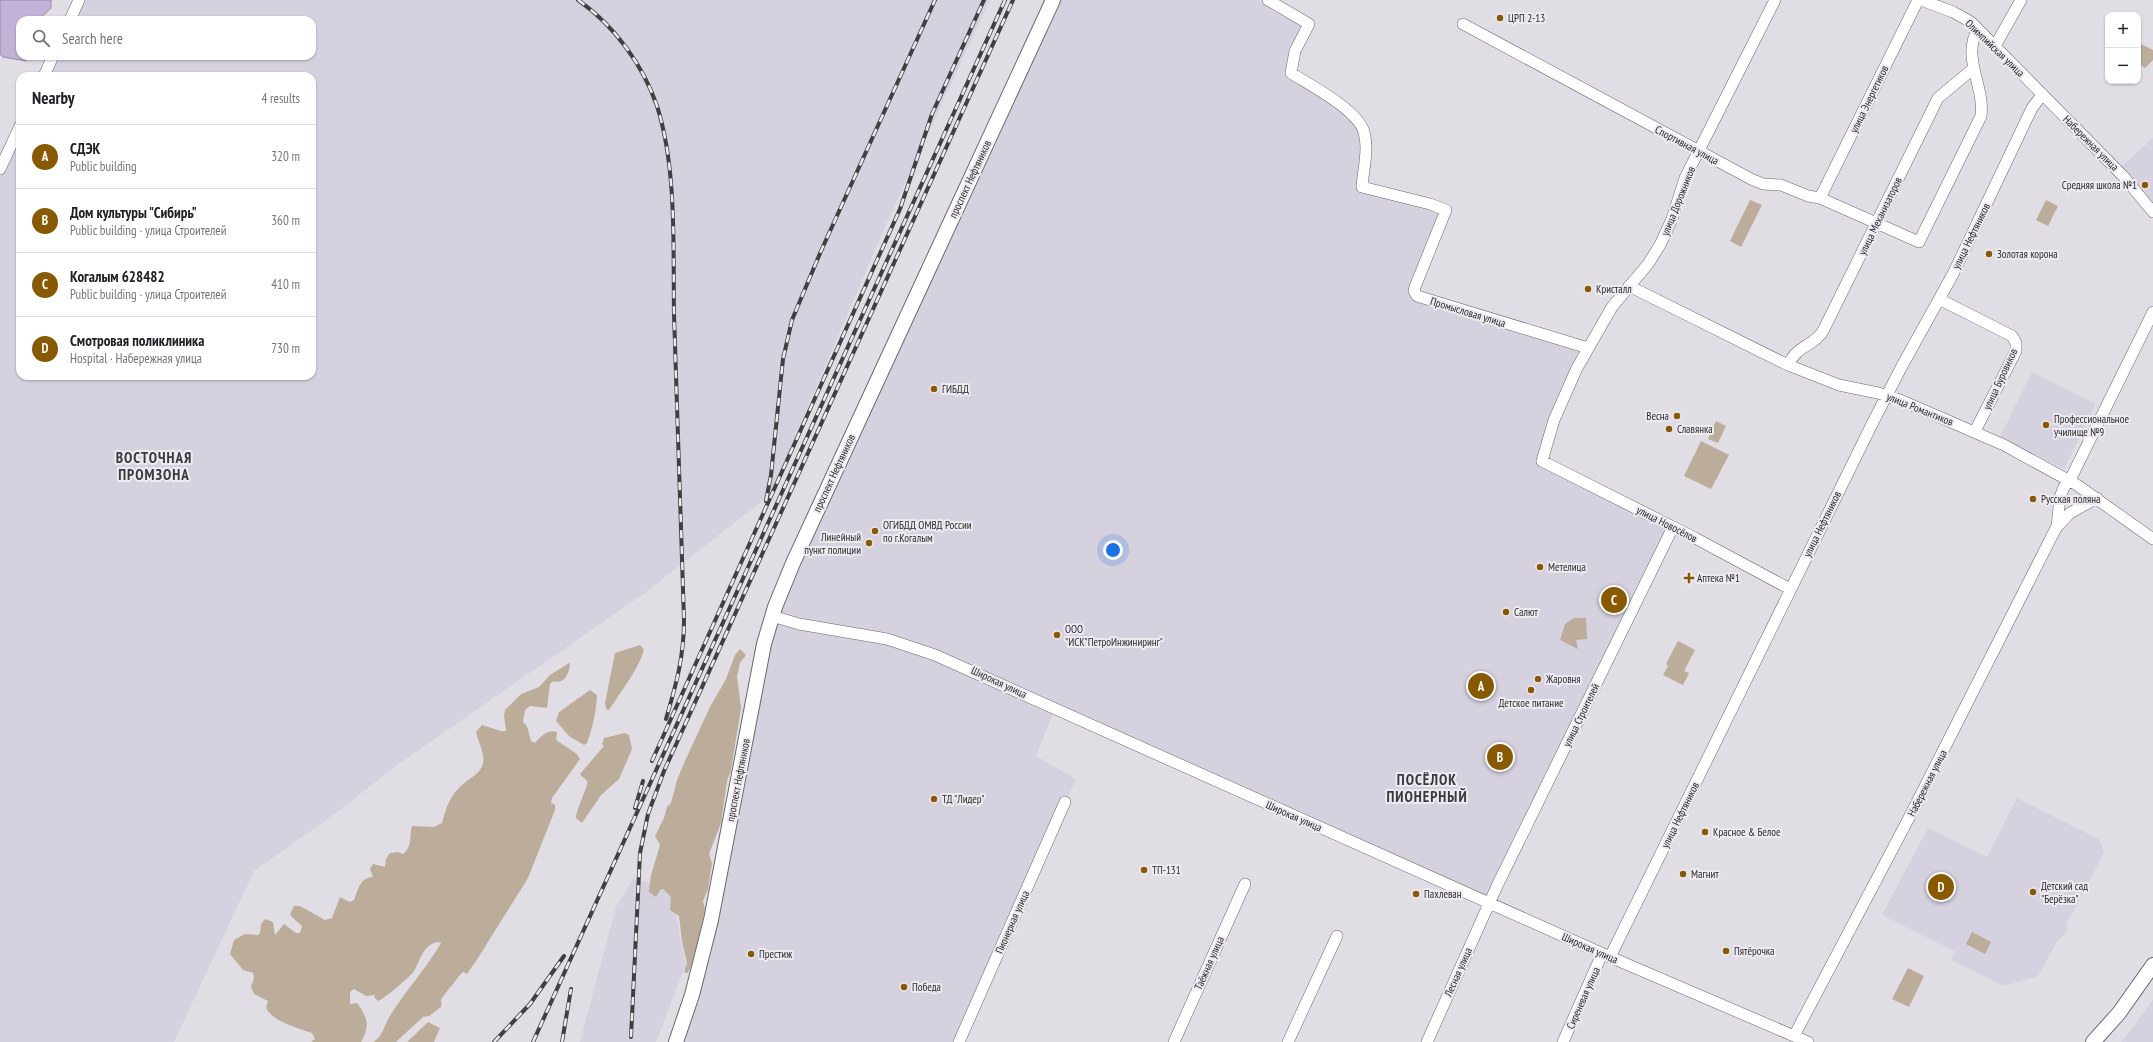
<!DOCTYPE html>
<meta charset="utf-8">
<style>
:root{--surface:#fff;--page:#f2f2f2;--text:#202124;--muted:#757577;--line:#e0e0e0;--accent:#895900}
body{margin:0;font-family:"PT Sans Narrow",sans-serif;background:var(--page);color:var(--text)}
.controls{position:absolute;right:12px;top:12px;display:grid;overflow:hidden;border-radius:8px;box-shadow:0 1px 3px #0004}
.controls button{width:36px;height:36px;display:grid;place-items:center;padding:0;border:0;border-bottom:1px solid var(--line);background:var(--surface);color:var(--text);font:20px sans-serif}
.you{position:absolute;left:1113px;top:550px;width:14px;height:14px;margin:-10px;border:3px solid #fff;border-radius:50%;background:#1a73e8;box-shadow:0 0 0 6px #1a73e833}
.badge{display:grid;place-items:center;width:26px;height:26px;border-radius:50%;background:var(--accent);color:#fff;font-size:13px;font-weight:700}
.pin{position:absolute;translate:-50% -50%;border:2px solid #fff;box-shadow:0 1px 4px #0006}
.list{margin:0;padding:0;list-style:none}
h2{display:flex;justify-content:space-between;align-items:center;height:52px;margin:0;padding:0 16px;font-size:17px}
h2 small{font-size:13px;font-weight:400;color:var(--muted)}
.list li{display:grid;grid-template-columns:26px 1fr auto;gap:12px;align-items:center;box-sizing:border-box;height:64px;padding:0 16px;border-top:1px solid var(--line)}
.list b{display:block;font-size:15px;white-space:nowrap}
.list p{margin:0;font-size:13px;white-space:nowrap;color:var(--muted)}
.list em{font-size:13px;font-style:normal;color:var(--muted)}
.icon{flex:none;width:22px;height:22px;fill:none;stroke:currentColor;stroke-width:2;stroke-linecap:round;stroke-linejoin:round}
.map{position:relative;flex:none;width:2153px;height:1042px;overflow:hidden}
.search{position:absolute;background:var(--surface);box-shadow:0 1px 3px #0004;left:16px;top:16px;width:300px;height:44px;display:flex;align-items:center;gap:10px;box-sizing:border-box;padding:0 14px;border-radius:12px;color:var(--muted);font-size:15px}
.panel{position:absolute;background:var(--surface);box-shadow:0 1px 3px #0004;left:16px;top:72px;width:300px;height:308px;border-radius:12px}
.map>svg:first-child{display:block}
.built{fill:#d5d1de}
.green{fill:#bcad9a}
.water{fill:#c0b3d7;stroke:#948aa4}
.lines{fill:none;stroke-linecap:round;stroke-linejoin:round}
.minor-casing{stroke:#68676c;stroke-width:12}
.major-casing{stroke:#68676c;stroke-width:16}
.minor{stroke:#fff;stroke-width:11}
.major{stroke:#fff;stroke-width:14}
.rail-casing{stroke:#403f42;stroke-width:4}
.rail{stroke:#edebf1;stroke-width:2.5;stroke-dasharray:8;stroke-linecap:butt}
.poi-dot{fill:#895900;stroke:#edebf1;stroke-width:1.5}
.labels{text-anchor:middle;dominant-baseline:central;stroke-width:4;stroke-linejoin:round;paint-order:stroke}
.poi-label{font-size:11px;fill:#2c2b2d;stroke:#edebf1;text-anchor:start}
.street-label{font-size:11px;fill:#2c2b2d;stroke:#edebf1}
.district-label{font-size:15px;font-weight:bold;letter-spacing:1px;fill:#3b393e;stroke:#edebf1}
</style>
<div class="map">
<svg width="2153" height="1042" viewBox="0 0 2153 1042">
<rect width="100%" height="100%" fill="#e0dee4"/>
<path class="built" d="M79 0H990L884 229 770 495 646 592 400 763 329 818 254 871 174 1042H0V169L20 126V376H312V76H44L53 56H312V20H70Z
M1053 0H1268L1309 24 1291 73 1362 126V187L1446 210 1414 291 1588 348 1542 461 1673 527 1489 903 1055 708 1036 756 1076 779 959 1042H676L692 995 764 644Z
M2153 138V204L2122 166Z
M2032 372 2096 404 2064 469 2000 437Z
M2017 798 2099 839 2104 853 2066 925 2067 929 2063 937 2058 940 2038 976 2004 986 1951 960 1954 951 1882 915 1928 828 1987 857Z
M633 879 670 887 686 964 656 1042H580L616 907Z
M2153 999V1042H2121L2135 1025Z"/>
<path class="green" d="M2139 43 2153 50V60L2145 68 2138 63Z
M1750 200 1762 205 1741 247 1730 241Z
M2046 200 2058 206 2048 226 2036 220Z
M1716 421 1726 426 1718 443 1708 439Z
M1701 441 1729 455 1711 489 1684 476Z
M1574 618H1586L1587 639 1576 640 1578 649 1560 640 1565 624Z
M1678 641 1695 650 1684 671 1689 673 1683 685 1663 675 1668 666 1666 664Z
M640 645 643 648C647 657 616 699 609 710L606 709 605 703 615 653Z
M740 649 746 655 740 663 737 676 741 708 731 770 727 781 721 823 709 854 712 863 708 889 703 901 705 909 694 959 688 973 684 972 687 963 682 941 679 916 670 910 671 897 663 889H661L656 897 649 892 651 875 660 845 655 836 664 818 667 807 671 803 677 780 685 761 710 707 726 679 735 655Z
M569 663 570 664C569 674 564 685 553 681L550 684 547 708 530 706 525 710 523 722 527 726 531 741 535 743C541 736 548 729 557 732L556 740 577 754 580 759 552 798 551 803 555 805V810L528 878 478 958 467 974 463 972C461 973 442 998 441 1000 441 1003 442 1005 441 1007L429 1016 423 1017 396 1042H373C383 1037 384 1025 390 1016 405 991 426 969 441 943L437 942C423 945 420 961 414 971 410 977 384 999 378 1001L374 997 375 995 366 996 354 989 350 992V1004L357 1003C368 1017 370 1027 361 1042H311L315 1039 312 1033C300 1029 269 1020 266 1007L268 1001 254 994 251 987 254 978 253 973 243 970 230 954 234 940 245 934 258 935 260 933 261 924 265 919 273 922 275 935 284 924 296 933H300L302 926 292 917 290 914 294 906H300L325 920 332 918 340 897 350 902 354 900C358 889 360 878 373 877L370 869 373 864 385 867 386 859 390 853 398 852 403 854C413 846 409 836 412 826L434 827 442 823C446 808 450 795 462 785 470 777 480 775 483 763 485 753 478 742 476 732L482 725 501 731H506L504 715 505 710 521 694 539 687 550 675Z
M590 690 597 695C596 712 593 727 587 743L584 745 569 736 556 721 559 712Z
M625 733 629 735 632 749 619 779 601 795 582 823 576 818C576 809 589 786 587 781 586 779 582 777 580 774L604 746 602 744 604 738Z
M1972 932 1991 942 1985 954 1966 944Z
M1908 968 1924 976 1909 1007 1892 999Z
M428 1022 440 1028 434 1042H407Z"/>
<path class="water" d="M0 0H51V8L38 20H20V56H24L26 61 3 57 0 54Z"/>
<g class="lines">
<g class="minor-casing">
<path id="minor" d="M1268 0 1309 24 1295 51 1291 73C1310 85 1358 110 1364 132 1369 149 1363 171 1362 187L1430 204 1446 210 1415 287 1414 291 1417 296 1588 348
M1775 0 1685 178 1672 219 1660 245 1648 264 1612 307 1577 368 1554 420 1542 461 1695 538 1790 589
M1921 0 1953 12 1971 22 2123 176 2153 212
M70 20 79 0
M1463 24 1751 179 1763 184 1781 185 1808 196 1820 198 1919 242 1981 116C1985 86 1961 57 1978 29
M1995 46 2021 0
M44 76 53 56
M0 169 20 126
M1820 198 1918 0
M1629 286 1788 365 1839 385 1878 393 1900 400 2004 445 2077 485 2153 539
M1939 299 2012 336 2016 343V351L1975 431
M1788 365C1798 344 1813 347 1823 331L1938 98 1974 68
M2057 527 2060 497 2064 487 2070 480 2153 312
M772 616 799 624 887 639 935 655 1610 957 1808 1042
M1610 957 1873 422 1902 366 1953 274 2032 108 2042 95
M1794 1036 1911 814 2056 528 2070 513 2097 498
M959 1042 1065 802
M1174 1042 1245 884
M1288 1042 1337 936
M1427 1042 1497 886 1673 527
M1563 1042 1602 954"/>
</g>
<g class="major-casing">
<path id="major" d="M676 1042 692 995 711 920 764 644 775 607 793 563 1053 0
M2093 1042 2119 1013 2153 965"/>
</g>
<use href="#minor" class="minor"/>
<use href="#major" class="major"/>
<g class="rail-casing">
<path id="rail" d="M578 0C614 25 643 65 657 106 677 168 673 248 674 314 677 416 681 518 684 620 684 657 676 685 666 719
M766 501 771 475 783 359 792 320 821 251 935 0
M652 761 900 209 932 114 984 0
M635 808 643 781
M631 1037 640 853 648 814 664 771 1013 0
M494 1042 530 1004 564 956
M533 1042 1005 0
M562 1042 571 989"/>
</g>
<use href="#rail" class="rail"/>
</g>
<g class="poi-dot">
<circle cx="1500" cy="18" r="4"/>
<circle cx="2145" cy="185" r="4"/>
<circle cx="1989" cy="254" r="4"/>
<circle cx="1588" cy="289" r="4"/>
<circle cx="934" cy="389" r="4"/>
<circle cx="1677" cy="416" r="4"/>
<circle cx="2046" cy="425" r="4"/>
<circle cx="1669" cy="429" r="4"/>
<circle cx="2033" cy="499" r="4"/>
<circle cx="875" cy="531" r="4"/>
<circle cx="869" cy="543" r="4"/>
<circle cx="1540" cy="567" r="4"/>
<path d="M1687 572h4v4h4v4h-4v4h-4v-4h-4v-4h4z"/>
<circle cx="1506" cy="612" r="4"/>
<circle cx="1057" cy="635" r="4"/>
<circle cx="1538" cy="679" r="4"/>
<circle cx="1531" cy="690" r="4"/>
<circle cx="934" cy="799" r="4"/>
<circle cx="1705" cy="832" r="4"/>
<circle cx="1144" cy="870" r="4"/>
<circle cx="1683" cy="874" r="4"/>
<circle cx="2033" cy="892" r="4"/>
<circle cx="1416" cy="894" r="4"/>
<circle cx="1726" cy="951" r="4"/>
<circle cx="751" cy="954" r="4"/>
<circle cx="904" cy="987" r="4"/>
</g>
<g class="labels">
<g class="poi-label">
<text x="1508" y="18">ЦРП 2-13</text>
<text x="2137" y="185" text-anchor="end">Средняя школа №1</text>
<text x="1997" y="254">Золотая корона</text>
<text x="1596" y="289">Кристалл</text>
<text x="942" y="389">ГИБДД</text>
<text x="1669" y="416" text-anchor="end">Весна</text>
<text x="2054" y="419">Профессиональное<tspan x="2054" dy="13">училище №9</tspan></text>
<text x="1677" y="429">Славянка</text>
<text x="2041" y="499">Русская поляна</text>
<text x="883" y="525">ОГИБДД ОМВД России<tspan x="883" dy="13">по г.Когалым</tspan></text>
<text x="861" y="537" text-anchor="end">Линейный<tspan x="861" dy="13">пункт полиции</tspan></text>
<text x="1548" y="567">Метелица</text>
<text x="1697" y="578">Аптека №1</text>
<text x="1514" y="612">Салют</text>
<text x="1065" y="629">ООО<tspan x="1065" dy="13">"ИСК"ПетроИнжиниринг"</tspan></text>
<text x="1546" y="679">Жаровня</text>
<text x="1531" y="703" text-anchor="middle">Детское питание</text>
<text x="942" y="799">ТД "Лидер"</text>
<text x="1713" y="832">Красное &amp; Белое</text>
<text x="1152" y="870">ТП-131</text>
<text x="1691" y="874">Магнит</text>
<text x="2041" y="886">Детский сад<tspan x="2041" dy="13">"Берёзка"</tspan></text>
<text x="1424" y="894">Пахлеван</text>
<text x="1734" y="951">Пятёрочка</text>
<text x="759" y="954">Престиж</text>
<text x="912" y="987">Победа</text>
</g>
<g class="street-label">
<text transform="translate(1995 48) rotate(44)">Олимпийская улица</text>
<text transform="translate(1869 99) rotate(-64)">улица Энергетиков</text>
<text transform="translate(2091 143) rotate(45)">Набережная улица</text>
<text transform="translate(1687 145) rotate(28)">Спортивная улица</text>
<text transform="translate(970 179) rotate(-65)">проспект Нефтяников</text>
<text transform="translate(1678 201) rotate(-68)">улица Дорожников</text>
<text transform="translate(1880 216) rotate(-64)">улица Механизаторов</text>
<text transform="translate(1971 236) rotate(-64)">улица Нефтяников</text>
<text transform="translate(1468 312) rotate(17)">Промысловая улица</text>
<text transform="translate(2000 379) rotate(-65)">улица Буровиков</text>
<text transform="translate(1920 409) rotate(22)">улица Романтиков</text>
<text transform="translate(834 473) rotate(-65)">проспект Нефтяников</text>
<text transform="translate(1667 524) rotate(27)">улица Новосёлов</text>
<text transform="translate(1822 524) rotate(-64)">улица Нефтяников</text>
<text transform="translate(999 682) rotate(25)">Широкая улица</text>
<text transform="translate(1581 715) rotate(-64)">улица Строителей</text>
<text transform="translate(738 780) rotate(-79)">проспект Нефтяников</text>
<text transform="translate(1927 783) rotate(-63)">Набережная улица</text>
<text transform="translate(1680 815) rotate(-64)">улица Нефтяников</text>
<text transform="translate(1294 816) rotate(24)">Широкая улица</text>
<text transform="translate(1012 922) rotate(-66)">Пионерная улица</text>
<text transform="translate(1590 948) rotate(24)">Широкая улица</text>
<text transform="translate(1209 963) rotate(-66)">Таёжная улица</text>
<text transform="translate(1458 972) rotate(-66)">Лесная улица</text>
<text transform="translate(1583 998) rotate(-66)">Сиреневая улица</text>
</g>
<g class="district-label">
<text x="154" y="457">ВОСТОЧНАЯ<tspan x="154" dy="17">ПРОМЗОНА</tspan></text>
<text x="1427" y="779">ПОСЁЛОК<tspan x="1427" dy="17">ПИОНЕРНЫЙ</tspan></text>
</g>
</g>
</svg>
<div class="controls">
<button>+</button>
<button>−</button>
</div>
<div class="you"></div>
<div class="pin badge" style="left:1481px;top:686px">A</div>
<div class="pin badge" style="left:1500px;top:757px">B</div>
<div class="pin badge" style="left:1614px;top:600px">C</div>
<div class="pin badge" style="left:1941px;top:887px">D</div>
<div class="search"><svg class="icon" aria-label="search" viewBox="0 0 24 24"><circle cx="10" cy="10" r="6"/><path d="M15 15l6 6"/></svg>Search here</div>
<section class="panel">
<h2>Nearby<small>4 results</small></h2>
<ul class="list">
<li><span class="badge">A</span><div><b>СДЭК</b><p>Public building</p></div><em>320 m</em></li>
<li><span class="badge">B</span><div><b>Дом культуры &quot;Сибирь&quot;</b><p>Public building · улица Строителей</p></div><em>360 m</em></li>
<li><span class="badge">C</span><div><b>Когалым 628482</b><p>Public building · улица Строителей</p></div><em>410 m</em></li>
<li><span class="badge">D</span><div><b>Смотровая поликлиника</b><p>Hospital · Набережная улица</p></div><em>730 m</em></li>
</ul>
</section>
</div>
